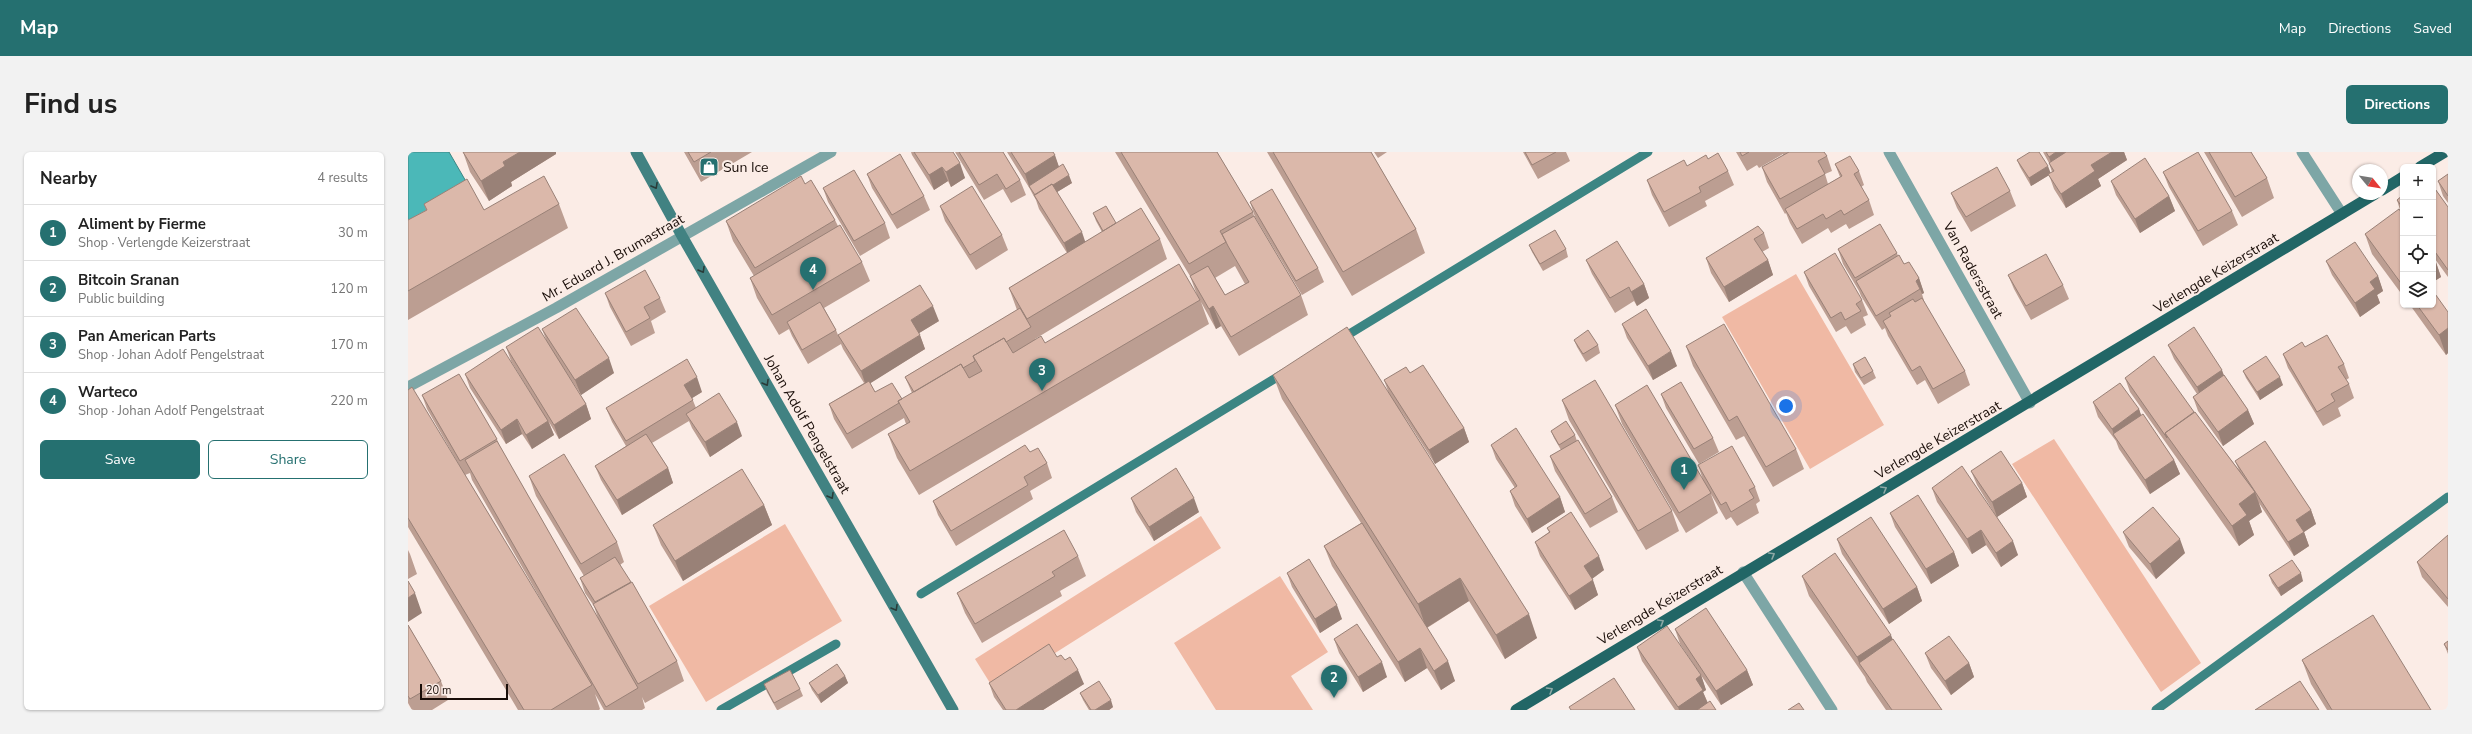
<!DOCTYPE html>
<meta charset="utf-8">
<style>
:root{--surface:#fff;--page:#f2f2f2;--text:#222;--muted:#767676;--line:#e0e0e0;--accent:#257070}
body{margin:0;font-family:"Nunito Sans",sans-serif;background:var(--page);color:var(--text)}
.controls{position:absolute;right:12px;top:12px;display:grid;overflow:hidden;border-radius:6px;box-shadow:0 1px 3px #0004}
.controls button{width:36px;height:36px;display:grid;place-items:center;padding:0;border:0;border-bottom:1px solid var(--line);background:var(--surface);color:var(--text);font:20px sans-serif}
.compass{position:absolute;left:1944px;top:12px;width:36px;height:36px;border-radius:50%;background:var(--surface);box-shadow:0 1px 3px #0004;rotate:120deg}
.scale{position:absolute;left:12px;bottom:10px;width:88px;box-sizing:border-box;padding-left:4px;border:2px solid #190d08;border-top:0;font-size:11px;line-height:14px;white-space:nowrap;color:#190d08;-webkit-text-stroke:3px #fbece6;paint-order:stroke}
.you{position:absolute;left:1378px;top:254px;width:14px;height:14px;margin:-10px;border:3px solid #fff;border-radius:50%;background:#1a73e8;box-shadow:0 0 0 6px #1a73e833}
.badge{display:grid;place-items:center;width:26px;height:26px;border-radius:50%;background:var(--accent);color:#fff;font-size:13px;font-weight:700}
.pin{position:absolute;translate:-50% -33px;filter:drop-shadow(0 1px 2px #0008)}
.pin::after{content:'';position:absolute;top:21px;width:14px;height:12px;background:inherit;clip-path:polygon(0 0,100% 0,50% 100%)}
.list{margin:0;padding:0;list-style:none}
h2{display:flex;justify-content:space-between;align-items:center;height:52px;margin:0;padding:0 16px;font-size:17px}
h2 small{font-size:13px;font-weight:400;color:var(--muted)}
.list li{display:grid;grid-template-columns:26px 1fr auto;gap:12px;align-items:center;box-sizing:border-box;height:56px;padding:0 16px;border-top:1px solid var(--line)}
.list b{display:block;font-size:15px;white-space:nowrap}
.list p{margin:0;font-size:13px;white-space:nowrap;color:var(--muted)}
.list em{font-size:13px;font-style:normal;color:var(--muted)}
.actions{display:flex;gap:8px;padding:12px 16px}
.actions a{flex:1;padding:9px 0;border:1px solid var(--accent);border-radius:6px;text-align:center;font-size:14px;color:var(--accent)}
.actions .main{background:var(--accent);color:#fff}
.icon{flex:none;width:22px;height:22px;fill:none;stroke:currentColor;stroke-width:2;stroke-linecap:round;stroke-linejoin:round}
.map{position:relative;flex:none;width:2040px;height:558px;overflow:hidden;border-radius:6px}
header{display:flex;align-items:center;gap:24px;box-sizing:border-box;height:56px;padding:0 20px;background:var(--accent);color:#fff}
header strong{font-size:19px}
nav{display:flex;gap:22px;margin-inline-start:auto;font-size:14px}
.intro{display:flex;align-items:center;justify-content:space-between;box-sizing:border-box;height:96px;padding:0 24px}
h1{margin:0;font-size:28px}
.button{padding:10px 18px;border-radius:6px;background:var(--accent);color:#fff;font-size:14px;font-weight:700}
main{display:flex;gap:24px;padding:0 24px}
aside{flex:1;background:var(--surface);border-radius:6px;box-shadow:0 1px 3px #0004}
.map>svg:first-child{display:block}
.green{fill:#f0b9a4}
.water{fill:#4bb8b8;stroke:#3c8583}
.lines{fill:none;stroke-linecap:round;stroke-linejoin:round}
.stream{stroke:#3c8583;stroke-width:9}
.service{stroke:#7da6a6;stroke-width:11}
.minor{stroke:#7da6a6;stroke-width:11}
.secondary{stroke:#418282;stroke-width:11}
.primary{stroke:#266;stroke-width:11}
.wall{fill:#bc9e92;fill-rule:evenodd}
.shaded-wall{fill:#998177}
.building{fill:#dbb8aa;stroke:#998177}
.oneway{stroke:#293c39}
.oneway2{stroke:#8ea9a6}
.labels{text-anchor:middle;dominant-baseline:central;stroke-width:4;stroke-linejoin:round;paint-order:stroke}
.poi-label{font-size:14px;fill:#190d08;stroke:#fbece6;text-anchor:start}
.street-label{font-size:14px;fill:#190d08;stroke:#fbece6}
</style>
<header>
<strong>Map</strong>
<nav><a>Map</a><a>Directions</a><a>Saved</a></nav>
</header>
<div class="intro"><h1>Find us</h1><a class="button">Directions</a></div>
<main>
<aside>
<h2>Nearby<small>4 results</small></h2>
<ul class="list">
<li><span class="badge">1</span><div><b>Aliment by Fierme</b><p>Shop · Verlengde Keizerstraat</p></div><em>30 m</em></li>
<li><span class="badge">2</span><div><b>Bitcoin Sranan</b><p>Public building</p></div><em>120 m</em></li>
<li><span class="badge">3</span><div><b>Pan American Parts</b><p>Shop · Johan Adolf Pengelstraat</p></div><em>170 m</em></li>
<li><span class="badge">4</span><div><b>Warteco</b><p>Shop · Johan Adolf Pengelstraat</p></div><em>220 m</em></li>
</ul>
<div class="actions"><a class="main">Save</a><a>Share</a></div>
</aside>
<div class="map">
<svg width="2040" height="558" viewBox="0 0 2040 558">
<rect width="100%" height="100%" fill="#fbece6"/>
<path class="green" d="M1388 122 1476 273 1402 317 1314 165Z
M1646 287 1793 511 1753 540 1604 312Z
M793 364 813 396 587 539 567 507Z
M377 372 434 469 298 550 241 454Z
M872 424 920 500 883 524 905 558H808L766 491Z"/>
<path class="water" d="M0 0H41L67 45 0 84Z"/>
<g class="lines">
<path class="stream" d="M933 187 1240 0
M513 442 876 221
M313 558 428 492
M1748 558 2040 345"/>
<path class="service" d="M1894 0 1934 62
M1335 420 1424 558"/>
<path class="minor" d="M1481 0 1622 251
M0 235 148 156 423 0"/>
<path class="secondary" d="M228 0 274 84 545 558"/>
<path class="primary" d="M2012 15 2037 0
M1974 38 1995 25
M1108 558 1967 42"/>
</g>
<path class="wall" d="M55 0H148V2L103 30 104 34 81 49 62 20Z
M276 0H344L293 30Z
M503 0H545L557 26 543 35 540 29 526 38 504 3Z
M547 0H595L612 28 618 43 603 51 595 37 576 48Z
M599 0H645L651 15 664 31 649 40 677 90 694 80 688 69 685 61 708 71 752 87 759 107 627 187 637 191 789 143 782 124 707 0H809L845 60 846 64 893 143 900 163 831 204 813 174 808 177 793 150 801 172 511 343 489 306 480 282 498 272 496 266 444 297 426 267 421 252 456 231 435 197 433 192 400 212 384 184 381 177 371 183 349 146 342 126 346 124 325 89 318 69 397 32 427 68 430 74 454 110 462 129 416 156 428 178 430 183 531 169 511 181 517 197 462 231 467 240 494 247 504 241 497 225 609 158 601 136 659 101 631 57 628 48 624 41 622 37ZM827 114 837 132 817 143 807 126Z
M859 0H963L1008 77 1017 101 944 144Z
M966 0H979L970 6Z
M1115 0H1158L1162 9 1130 27Z
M1328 0H1416L1419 4 1424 19 1417 22 1420 32 1432 25 1427 12 1451 19 1456 33 1453 35 1461 48 1466 63 1441 77 1438 72 1423 81 1420 76 1394 92 1382 71 1378 61 1377 62 1359 30 1354 15 1375 3V2L1351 16 1349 13 1339 19Z
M1635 0H1716L1719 8 1690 27 1693 34 1658 56 1646 37 1641 23 1623 34 1612 15 1609 8 1643 21 1644 20 1641 11Z
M1796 0H1843L1859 26 1866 46 1834 65Z
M1300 7 1320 19 1326 33 1297 49 1299 54 1261 75 1244 43 1239 28Z
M1755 20 1824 59 1830 73 1795 94 1761 35Z
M459 22 516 44 522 58 489 77 464 36Z
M2040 22V51L2035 44 2030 29Z
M1703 29 1761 44 1767 59 1732 81 1708 43Z
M2025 34 2040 55V125L2027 107 2033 125 2025 130Z
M415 36 477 71 482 86 452 104 420 50Z
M1602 39 1608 54 1563 80 1549 56 1543 41Z
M1995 43V144L1964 102 1957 82 1993 61 1989 48Z
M842 50 910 116 916 130 894 143 847 65Z
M16 52 76 58 151 52 160 76 0 168V68L18 58Z
M532 54 594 83 600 98 568 118 537 69Z
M1356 81 1361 96 1354 100 1360 108 1365 123 1321 150 1303 121 1298 106Z
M1121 93 1158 97 1160 105 1135 119 1124 100Z
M1430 97 1489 101 1490 104 1496 112 1511 126 1516 141 1514 142 1517 152 1557 219 1562 233 1530 252 1517 228 1509 233 1480 184 1477 176 1474 178 1453 144 1451 139 1435 112Z
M1178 108 1236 132 1241 146 1229 154 1226 149 1207 161 1184 122Z
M1918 109 1970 124 1975 139 1969 143 1972 151 1952 165 1924 123Z
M1396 120 1454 148 1460 163 1455 165 1458 173 1443 182 1438 174 1428 180 1401 134Z
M1600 123 1655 133 1661 147 1623 168 1606 137Z
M197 141 252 146 258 160 243 169 247 181 223 194 202 155Z
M2002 153H2025L2040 160V201L2038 203Z
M1214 172 1269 214 1245 228 1219 186Z
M134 177 206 221 173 243 151 209 178 252 183 267 151 287 141 270 146 283 124 297 114 282 98 292 62 236 57 222 128 250 103 209 98 195 139 190Z
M1166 188 1190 193 1192 201 1178 210 1169 195Z
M1760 193 1816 223 1840 258 1846 272 1815 294 1790 259 1785 245 1789 242 1766 207Z
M1278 194 1388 297 1396 317 1365 335 1336 284 1328 288 1285 214Z
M1897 195 1936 212 1941 226 1938 228 1941 232 1946 246 1930 256 1933 264 1915 274 1880 216 1875 202Z
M1445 212 1465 219 1468 226 1456 233 1447 220Z
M1835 219 1875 233 1852 248 1838 226Z
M1002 221 1056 276 1061 290 1027 312 991 256 1129 486 1097 507 1061 449 1019 476 1047 529 1033 538 1019 516 997 530 924 414 916 394 953 371 874 247 865 223 981 242 976 228Z
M1717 226 1786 260 1831 318 1827 309 1903 358 1908 372 1896 380 1901 394 1886 404 1851 351 1854 360 1841 369 1846 383 1831 394 1722 240Z
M0 238 54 318 19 257 14 243 89 287 91 293 190 466 186 454 177 441 172 426 176 424 128 344 121 324 209 390 216 410 212 413 269 509 276 529 237 551 234 545 237 556 234 558H196L187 542 192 557 191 558H110L0 375ZM62 321 64 328 148 474 57 323Z
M294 240 284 246 288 256 334 284 302 305 284 276 281 269 244 291 260 316 265 331 214 363 193 328 187 314 218 294 204 270 198 256Z
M1253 242 1305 286 1311 300 1291 312 1258 256Z
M1154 248 1264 359 1271 379 1238 398 1161 268Z
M1685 250 1731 257 1733 263 1766 308 1772 322 1742 342 1711 297 1708 289 1690 265Z
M1207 253 1295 328 1290 313 1347 335 1352 349 1348 352 1351 361 1329 374 1323 365 1318 368 1303 342 1310 361 1278 381 1214 272Z
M1143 279 1167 283 1169 289 1204 345 1210 360 1182 376 1147 319 1142 304 1153 298 1146 286Z
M1083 293 1152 345 1157 360 1124 381 1107 354 1102 339 1107 336 1088 307Z
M622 300 639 311 644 326 622 339 625 347 548 394 530 363 525 349Z
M1563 319 1614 331 1619 345 1589 365 1610 403 1593 415 1578 393 1564 402 1529 350 1524 336 1588 364 1569 333Z
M723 346 791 360 746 389 728 360Z
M356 353 364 373 275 429 253 393 245 373Z
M1482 361 1546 400 1551 414 1523 432 1487 375Z
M1139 376 1196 418 1184 427 1190 443 1167 458 1132 404 1127 390 1141 380Z
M1715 380 1777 401 1748 427 1721 395Z
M2040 383V455L2014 425 2009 410Z
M1429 387 1509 435 1514 449 1481 472 1434 402Z
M0 398 2 402 9 422 0 427Z
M670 404 678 424 652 439 654 444 574 491 557 461 549 441Z
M879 421 934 467 912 481 884 435Z
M1861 423 1895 429 1873 444 1864 431Z
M1394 424 1484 487 1534 558H1478L1459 530 1457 525 1401 444Z
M0 473 33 529 40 548 24 558H4L0 551Z
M1267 477 1339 518 1345 533 1313 553 1272 492Z
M926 487 979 525 955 540 931 501Z
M2040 489V502L2036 492Z
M1229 495 1293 523 1298 538 1295 540 1300 551 1308 558H1267L1234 509Z
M1517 501 1561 511 1566 525 1543 543 1523 516Z
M649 505 657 508 676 532 635 558H595L586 545 581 531Z
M1894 508 2023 558H1919L1903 532Z
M437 524 440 531 413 551 404 538 401 531Z
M356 532 392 537 395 544 370 558H369L359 540Z
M672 541 705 555 701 558H681L675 548Z"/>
<path class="shaded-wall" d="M112 0H148V2L103 30 104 34 81 49 73 29 95 10Z
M1648 0H1676L1646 19 1641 5Z
M1704 0H1716L1719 8 1690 27 1693 34 1658 56 1653 42 1683 13Z
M647 3 652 18 621 34 622 37 617 22Z
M552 11 557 26 543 35 538 20Z
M1640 14 1643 22 1623 34 1621 26Z
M534 15 540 29 526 38 521 23Z
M661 23 664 31 631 51 627 44Z
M1761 44 1767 59 1732 81 1727 67Z
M674 80 679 95 661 105 656 91Z
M2025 105H2026L2033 125 2025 130Z
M1360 108 1365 123 1321 150 1316 135Z
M1970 124 1975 139 1969 143 1972 151 1952 165 1947 151 1962 130Z
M1511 126 1516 141 1514 142 1512 137 1508 129Z
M1236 132 1241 146 1229 154 1223 140Z
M525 154 531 169 508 183 503 168Z
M805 154 813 174 808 177 801 157Z
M2040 176V201L2038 203 2031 183Z
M512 183 517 197 458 234 453 219Z
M1263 199 1269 214 1245 228 1240 214Z
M201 206 206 221 173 243 167 228Z
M1814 218 1819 232 1794 249 1789 235Z
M289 225 294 240 281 248 276 233Z
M1872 225 1875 233 1852 248 1849 240Z
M178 252 183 267 151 287 146 273Z
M1731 257 1736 272 1707 285 1704 277Z
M1840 258 1846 272 1815 294 1810 280Z
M109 267 114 282 98 292 93 278Z
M140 269 146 283 124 297 118 283Z
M329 270 334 284 302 305 297 290Z
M1056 276 1061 290 1027 312 1021 298Z
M1766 308 1772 322 1742 342 1737 328Z
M260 316 265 331 214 363 209 348Z
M1614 331 1619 345 1589 365 1584 350Z
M1847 340 1854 360 1841 369 1846 383 1831 394 1824 374 1831 352Z
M1152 345 1157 360 1124 381 1119 367Z
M786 346 791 360 746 389 741 375Z
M356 353 364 373 275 429 267 409Z
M1903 358 1908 372 1896 380 1901 394 1886 404 1880 390 1888 368Z
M1573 378 1578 393 1564 402 1559 387Z
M1772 387 1777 401 1748 427 1742 412Z
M1605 389 1610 403 1593 415 1588 401Z
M1546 400 1551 414 1523 432 1518 417Z
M1191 404 1196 418 1181 429 1176 414Z
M1893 421 1895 429 1873 444 1870 436Z
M1052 426 1061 449 1018 476 1010 452Z
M1185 428 1190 443 1167 458 1161 444Z
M1509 435 1514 449 1481 472 1475 457Z
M7 441 14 461 0 470V446Z
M929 453 934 467 912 481 907 467Z
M1121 462 1129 486 1097 507 1088 483Z
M1483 483 1490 502 1451 511 1456 525 1449 505Z
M1012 496 1019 516 997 530 990 510Z
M1040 509 1047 529 1033 538 1026 519Z
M974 510 979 525 955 540 950 525Z
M1561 511 1566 525 1543 543 1537 529Z
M670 518 676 532 635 558H608Z
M1339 518 1345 533 1313 553 1308 539Z
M1293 523 1298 538 1295 540 1300 552 1292 558H1271L1270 555 1288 527Z
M437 524 440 531 413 551 410 543Z
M703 548 705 555 701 558H687Z"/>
<path class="building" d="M55 0H112L95 10 97 14 73 29Z
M280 0H303L286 10Z
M506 0H545L552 11 538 20 534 15 521 23Z
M551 0H595L612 28 598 37 589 22 571 33Z
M603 0H645L647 3 617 22Z
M713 0H809L845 60 812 79 818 90 781 112Z
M865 0H963L1008 77 935 120Z
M1117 0H1148L1124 13Z
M1332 0H1341L1334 4Z
M1381 0H1416L1419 4 1410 9 1417 22 1372 47 1354 15Z
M1622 0H1631L1640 14 1621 26 1609 8Z
M1638 0H1648L1641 5Z
M1658 0H1704L1683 13 1687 19 1653 42 1640 22 1646 19 1641 11Z
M1790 0 1824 59 1790 79 1755 20Z
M1801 0H1843L1859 26 1827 45Z
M1310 1 1320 19 1291 35 1293 40 1256 60 1239 28 1276 8 1279 14 1298 3 1300 7Z
M492 2 516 44 484 63 459 22Z
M1442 4 1451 19 1446 22 1461 48 1436 63 1433 58 1418 67 1415 62 1389 77 1377 57 1434 24 1427 12Z
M1737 6 1761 44 1727 67 1703 29Z
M655 12 661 23 645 33 644 32 627 43 621 34Z
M1589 15 1602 39 1558 65 1543 41Z
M446 18 477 71 446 89 415 36Z
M2040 22V44L2030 29Z
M136 24 151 52 0 139V68L19 58 16 52 59 27 76 58Z
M393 24 397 32 403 28 427 68 347 116 318 69Z
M644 32 674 80 656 91 626 43Z
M564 34 594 83 562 103 532 54Z
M2025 34 2040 55V118L2025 97Z
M864 37 910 116 888 129 842 50Z
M1995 43V56L1989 48Z
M698 54 708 71 695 79 685 61Z
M733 56 752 87 619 167 601 136Z
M1991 57 1995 63V134L1957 82Z
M846 64 893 143 823 185 805 154 801 157 782 124 800 114 817 143 841 130 820 94 814 82Z
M1472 72 1489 101 1447 126 1430 97Z
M432 73 454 110 364 163 342 126Z
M1350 74 1356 81 1346 87 1360 108 1316 135 1298 106Z
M1147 78 1158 97 1132 112 1121 93Z
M1209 89 1236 132 1223 140 1221 135 1202 146 1178 108Z
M1947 90 1970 124 1962 130 1967 137 1947 151 1918 109Z
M1427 101 1454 148 1448 152 1453 159 1437 168 1433 160 1423 166 1396 120Z
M1638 102 1655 133 1618 154 1600 123Z
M1491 103 1496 112 1501 110 1511 126 1508 129 1512 137 1468 164 1448 129Z
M771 112 792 148 502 319 480 282 502 270 490 249 553 212 561 226 574 219 565 204 596 186 605 201 633 184 637 191Z
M237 118 252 146 236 155 242 166 218 180 197 141Z
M512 133 525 154 503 168 512 183 453 219 430 183Z
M2025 139 2040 160V176L2031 183 2009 153H2025Z
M1514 146 1557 219 1525 237 1512 214 1504 219 1475 169 1483 164 1481 161 1505 147 1507 150Z
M412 150 428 178 394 198 379 170Z
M168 156 201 206 167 228 134 177Z
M612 156 623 175 598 190 596 186 565 204 567 209 555 216 553 212 506 240 497 225Z
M1238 157 1263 199 1240 214 1214 172Z
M1316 172 1388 297 1358 315 1329 264 1321 269 1278 194Z
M130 175 178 252 146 273 98 195Z
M939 175 1121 462 1088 483 1052 426 1010 452 865 223Z
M1786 175 1814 218 1789 235 1760 193Z
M1180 178 1190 193 1175 202 1166 188Z
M1919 183 1936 212 1930 215 1941 232 1923 242 1927 249 1909 260 1875 202 1894 190 1897 195Z
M95 197 140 269 118 283 109 267 93 278 57 222Z
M1746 204 1786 260 1757 281 1759 286 1717 226Z
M1858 204 1872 225 1849 240 1835 219Z
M1457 205 1465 219 1453 226 1445 212Z
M279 207 289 225 276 233 285 248 218 289 198 256Z
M1015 213 1056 276 1021 298 976 228 998 215 1002 221Z
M51 222 89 287 52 309 14 243Z
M1816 223 1840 258 1810 280 1785 245Z
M1187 228 1264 359 1230 379 1154 248Z
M461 229 467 240 484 231 494 247 490 249 491 251 439 282 421 252Z
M1273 230 1305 286 1286 297 1253 242Z
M1712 231 1731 257 1704 277 1685 250Z
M1239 233 1303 341 1271 361 1207 253Z
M4 235 184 533 143 558H116L0 366V238Z
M311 241 329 270 297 290 278 262Z
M1787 260 1847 340 1831 352 1839 363 1824 374 1757 281Z
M1735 262 1766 308 1737 328 1705 282Z
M1158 269 1167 283 1151 293 1143 279Z
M1108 276 1152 345 1119 367 1102 339 1109 334 1083 293Z
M238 282 260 316 209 348 187 314Z
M1170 288 1204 345 1177 362 1142 304Z
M89 289 230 536 198 555 57 308Z
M1857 289 1903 358 1888 368 1896 380 1880 390 1827 309Z
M617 293 622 300 630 296 639 311 616 325 620 333 543 379 525 349Z
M1324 294 1347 335 1341 338 1346 346 1323 360 1318 350 1313 353 1290 313Z
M1593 299 1614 331 1584 350 1563 319Z
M156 302 209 390 173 412 121 324Z
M1554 314 1605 389 1588 401 1573 378 1559 387 1524 336Z
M768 316 786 346 741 375 723 346Z
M334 317 356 353 267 409 245 373Z
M1510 343 1546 400 1518 417 1482 361Z
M1745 355 1772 387 1742 412 1715 380Z
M1163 360 1191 404 1176 414 1185 428 1161 444 1127 390 1142 380 1139 376Z
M1463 365 1509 435 1475 457 1429 387Z
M954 371 1040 509 1026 519 1012 496 990 510 916 394Z
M656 378 670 404 644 420 647 424 567 472 549 441Z
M2040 383V447L2009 410Z
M1427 401 1483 483 1449 505 1394 424Z
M207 405 223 430 187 450 172 426Z
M901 407 929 453 907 467 879 421Z
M1884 408 1893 421 1870 436 1861 423Z
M0 429 7 441 0 446Z
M224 430 269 509 230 532 185 452Z
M1298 456 1339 518 1308 539 1267 477Z
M1965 463 2023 558H1924L1894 508Z
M949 472 974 510 950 525 926 487Z
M0 473 33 529 2 547 0 544Z
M1259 474 1293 523 1288 527 1295 538 1270 555 1229 495Z
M1541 484 1561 511 1537 529 1517 501Z
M1485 487 1534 558H1484L1451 511Z
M2040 489V498L2036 492Z
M641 492 649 505 653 503 657 508 662 505 670 518 608 558H598L581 531Z
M429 512 437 524 410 543 401 531Z
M382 518 392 537 366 551 356 532Z
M1206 526 1227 558H1163L1161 555Z
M691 529 703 548 687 558H683L672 541Z
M1892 529 1911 558H1847Z
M1302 549 1308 558H1289Z
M1391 551 1396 558H1380Z"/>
<defs><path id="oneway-chevron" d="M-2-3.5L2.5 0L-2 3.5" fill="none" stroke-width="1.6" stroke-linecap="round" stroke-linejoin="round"/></defs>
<g class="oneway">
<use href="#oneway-chevron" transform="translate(247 34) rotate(61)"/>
<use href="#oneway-chevron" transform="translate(294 118) rotate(60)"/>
<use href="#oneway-chevron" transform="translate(358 231) rotate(60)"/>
<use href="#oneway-chevron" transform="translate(423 344) rotate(60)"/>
<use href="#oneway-chevron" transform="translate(487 456) rotate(60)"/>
</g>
<g class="oneway2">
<use href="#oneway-chevron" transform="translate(1476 337) rotate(-30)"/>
<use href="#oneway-chevron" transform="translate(1364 403) rotate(-30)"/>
<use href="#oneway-chevron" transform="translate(1253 470) rotate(-31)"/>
<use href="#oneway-chevron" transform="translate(1142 538) rotate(-31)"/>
</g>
<defs>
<g id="shop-square" transform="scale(1)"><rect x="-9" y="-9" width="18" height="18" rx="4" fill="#257070" stroke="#fbece6"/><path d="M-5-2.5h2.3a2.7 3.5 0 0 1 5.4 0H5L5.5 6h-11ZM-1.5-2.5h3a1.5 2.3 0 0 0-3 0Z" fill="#fff"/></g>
</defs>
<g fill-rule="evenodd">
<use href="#shop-square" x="301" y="15"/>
</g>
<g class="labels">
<g class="poi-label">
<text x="315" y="15">Sun Ice</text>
</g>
<g class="street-label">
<text transform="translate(205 106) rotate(-30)">Mr. Eduard J. Brumastraat</text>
<text transform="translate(1565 118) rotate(61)">Van Radersstraat</text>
<text transform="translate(1808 121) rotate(-31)">Verlengde Keizerstraat</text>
<text transform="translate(399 272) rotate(60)">Johan Adolf Pengelstraat</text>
<text transform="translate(1530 288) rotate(-30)">Verlengde Keizerstraat</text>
<text transform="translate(1252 453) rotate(-31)">Verlengde Keizerstraat</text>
</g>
</g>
</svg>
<div class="controls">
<button>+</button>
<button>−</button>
<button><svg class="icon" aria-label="locate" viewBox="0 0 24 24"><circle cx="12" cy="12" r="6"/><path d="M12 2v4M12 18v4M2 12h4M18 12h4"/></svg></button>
<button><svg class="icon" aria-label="layers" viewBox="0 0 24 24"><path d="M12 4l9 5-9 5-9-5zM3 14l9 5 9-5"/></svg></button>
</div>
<svg class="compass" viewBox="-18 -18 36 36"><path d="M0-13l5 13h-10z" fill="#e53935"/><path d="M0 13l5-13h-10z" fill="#767676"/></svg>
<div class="scale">20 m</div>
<div class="you"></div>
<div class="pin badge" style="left:1276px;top:338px">1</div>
<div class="pin badge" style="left:926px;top:546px">2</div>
<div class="pin badge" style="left:634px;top:239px">3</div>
<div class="pin badge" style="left:405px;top:138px">4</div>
</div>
</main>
